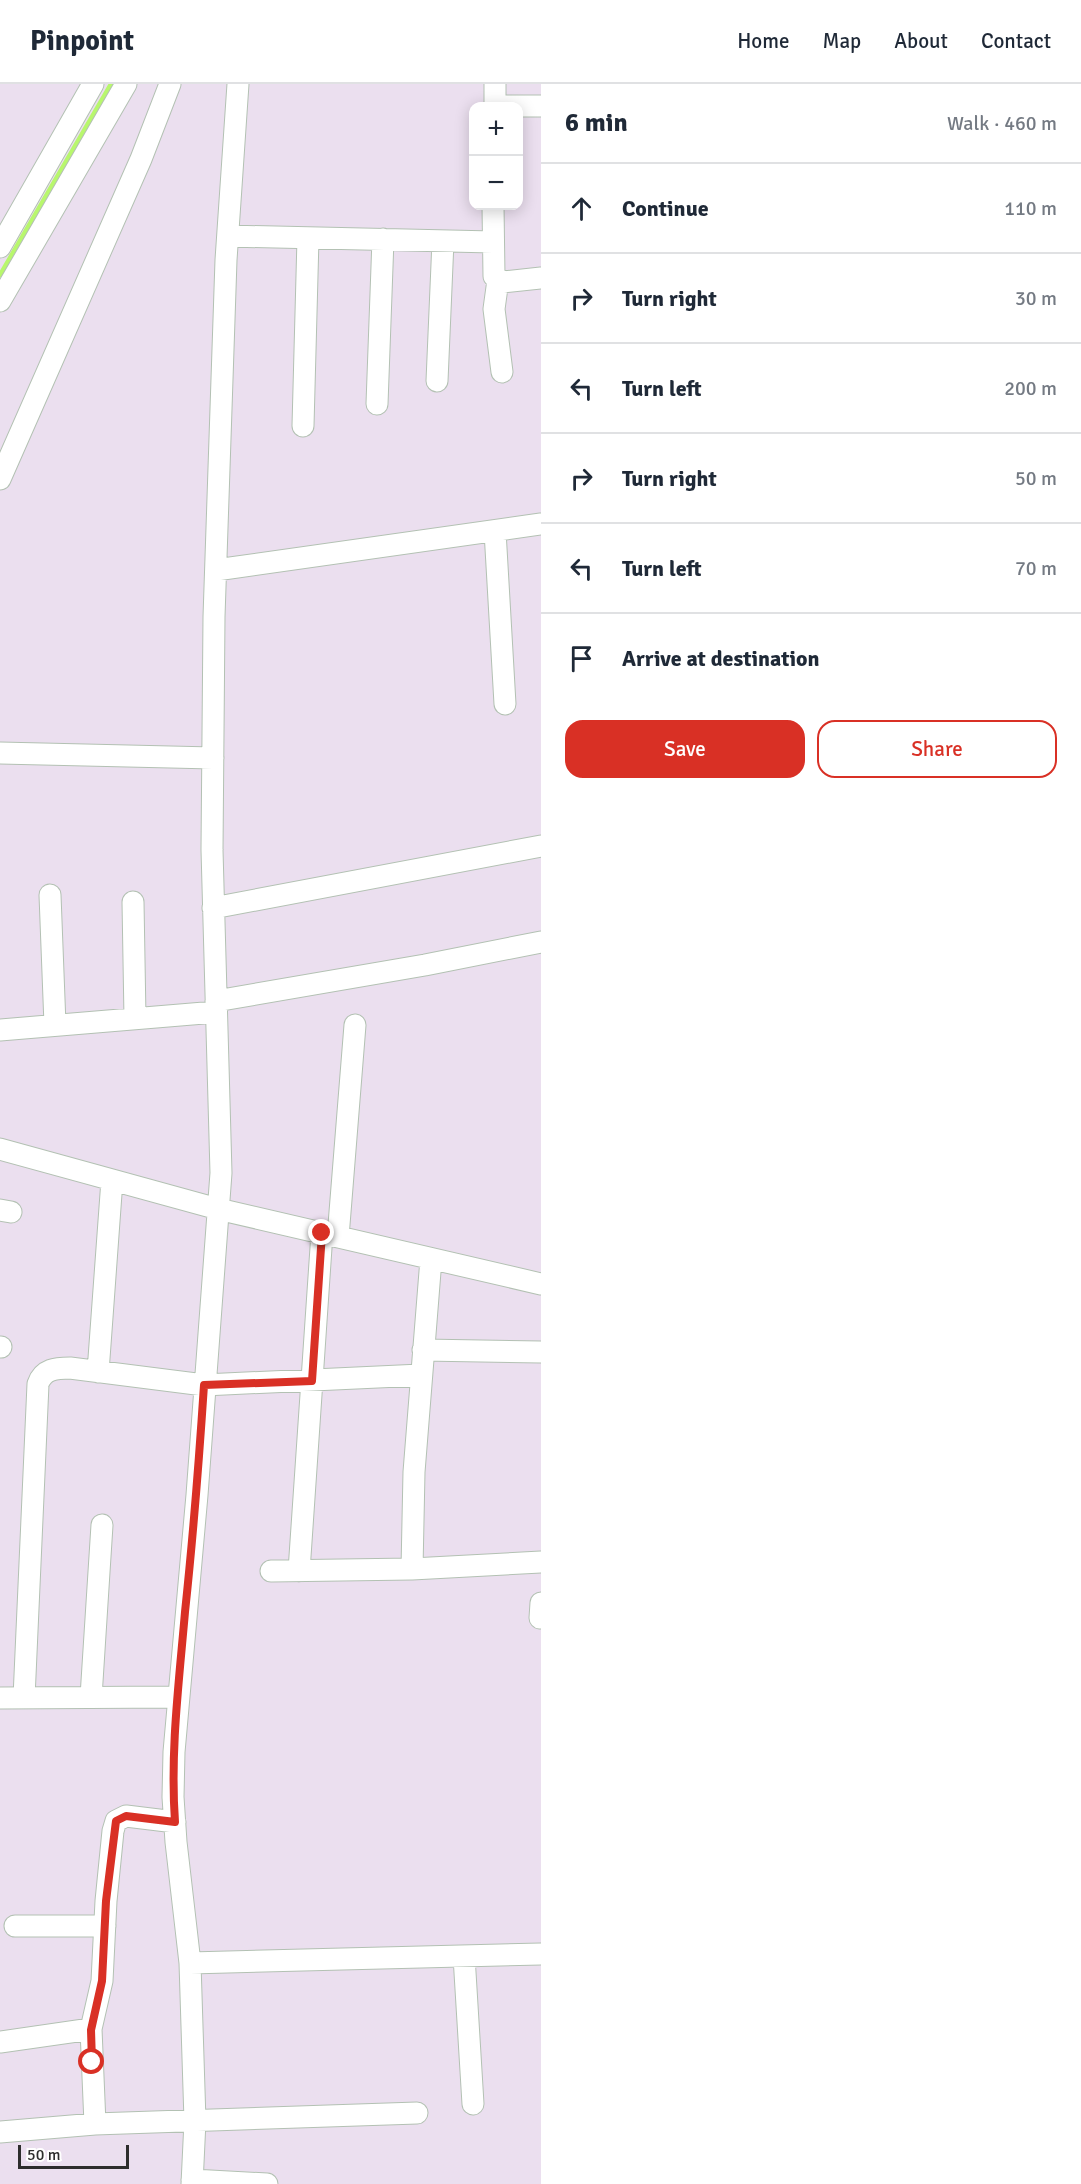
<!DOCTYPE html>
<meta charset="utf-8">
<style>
:root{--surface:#fff;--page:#f6f6f7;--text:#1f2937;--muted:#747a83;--line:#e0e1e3;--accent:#d93025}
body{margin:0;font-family:Signika,sans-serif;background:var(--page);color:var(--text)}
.controls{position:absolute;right:18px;top:18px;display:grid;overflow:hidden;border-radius:12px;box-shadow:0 3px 15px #0003}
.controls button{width:54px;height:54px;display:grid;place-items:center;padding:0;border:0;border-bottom:2px solid var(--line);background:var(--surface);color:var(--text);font:30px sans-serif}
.scale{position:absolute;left:18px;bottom:15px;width:111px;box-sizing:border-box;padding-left:6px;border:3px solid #2d2d2d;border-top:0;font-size:16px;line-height:21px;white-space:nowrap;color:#2d2d2d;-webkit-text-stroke:4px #fff;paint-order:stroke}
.stop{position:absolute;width:18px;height:18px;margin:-14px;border:4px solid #d93025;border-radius:50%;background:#fff}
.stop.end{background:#d93025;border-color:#fff;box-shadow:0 2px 6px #0008}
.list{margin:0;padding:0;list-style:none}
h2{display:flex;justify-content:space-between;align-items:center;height:78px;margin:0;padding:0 24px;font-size:26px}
h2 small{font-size:20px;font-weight:400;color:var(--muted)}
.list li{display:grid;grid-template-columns:39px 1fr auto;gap:18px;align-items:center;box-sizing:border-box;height:90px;padding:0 24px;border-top:2px solid var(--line)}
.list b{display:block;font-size:22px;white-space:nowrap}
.list em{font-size:20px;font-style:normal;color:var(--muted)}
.actions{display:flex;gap:12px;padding:18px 24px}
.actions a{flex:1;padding:14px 0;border:2px solid var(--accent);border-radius:18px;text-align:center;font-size:21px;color:var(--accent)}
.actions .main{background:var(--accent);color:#fff}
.icon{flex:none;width:33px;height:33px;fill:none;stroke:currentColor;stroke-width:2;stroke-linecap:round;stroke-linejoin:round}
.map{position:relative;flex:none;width:541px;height:2100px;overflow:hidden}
header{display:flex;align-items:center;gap:36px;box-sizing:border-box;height:84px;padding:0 30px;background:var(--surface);border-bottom:2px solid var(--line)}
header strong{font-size:28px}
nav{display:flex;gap:33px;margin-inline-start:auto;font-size:21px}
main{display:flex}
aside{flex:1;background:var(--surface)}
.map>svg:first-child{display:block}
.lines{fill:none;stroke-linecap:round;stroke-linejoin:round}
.stream{stroke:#b8f76d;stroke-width:4.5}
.minor-casing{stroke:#b3c1b3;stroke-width:23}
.minor{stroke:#fff;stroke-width:21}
.route{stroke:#d93025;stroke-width:8}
</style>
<header>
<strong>Pinpoint</strong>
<nav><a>Home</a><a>Map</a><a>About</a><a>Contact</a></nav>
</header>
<main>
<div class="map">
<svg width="541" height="2100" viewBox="0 0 541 2100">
<rect width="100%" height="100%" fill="#ebdfef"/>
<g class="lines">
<path class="stream" d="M0 191 111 0"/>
<g class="minor-casing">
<path id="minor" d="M495 0V22H541
M493 122 494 192 503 198 541 194
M228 152 493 158
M0 163 93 0
M498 196 494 225 502 288
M0 217 126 0
M437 297 443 157
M377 320 383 155
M303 342 308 154
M0 395 141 75 170 0
M495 447 505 620
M216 486 541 440
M0 669 213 674
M50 811 55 941
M133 818 135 934
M213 824 541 762
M216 917 425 881 541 858
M0 946 216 928
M0 1065 218 1125 541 1200
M0 1126 11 1128
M338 1153 355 941
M0 1263H1
M423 1266 541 1268
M98 1288 112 1096
M412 1485 414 1388 431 1175
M271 1487 412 1485 541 1478
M299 1487 322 1149
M540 1534 541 1519
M91 1613 102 1441
M0 1614 177 1613
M24 1614 38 1300C43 1285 56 1284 70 1284L204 1301 421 1291
M15 1842H105
M464 1872 473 2020
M190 1879 541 1870
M0 1958 91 1945
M95 2040 91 1945 102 1897 106 1817 113 1747 116 1737 126 1732 175 1738
M0 2048 95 2040 417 2029
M192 2096 267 2100
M192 2100 195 2037 190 1879 176 1758 173 1713 174 1668 197 1411 221 1089 212 766 214 533 226 176 238 0"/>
</g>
<use href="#minor" class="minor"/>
</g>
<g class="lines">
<path class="route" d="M92 1978 91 1946 102 1897 106 1817 116 1737 126 1732 175 1738C170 1668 179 1598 185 1528 193 1453 199 1377 204 1301L312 1297 322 1149"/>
</g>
</svg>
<div class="controls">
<button>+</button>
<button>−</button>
</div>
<div class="scale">50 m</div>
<div class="stop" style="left:92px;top:1978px"></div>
<div class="stop end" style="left:322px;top:1149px"></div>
</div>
<aside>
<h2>6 min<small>Walk · 460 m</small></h2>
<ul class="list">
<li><svg class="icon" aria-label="ahead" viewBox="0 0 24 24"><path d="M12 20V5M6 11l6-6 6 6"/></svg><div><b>Continue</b></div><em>110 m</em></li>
<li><svg class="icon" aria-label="right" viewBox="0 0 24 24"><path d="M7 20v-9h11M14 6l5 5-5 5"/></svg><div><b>Turn right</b></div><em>30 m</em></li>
<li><svg class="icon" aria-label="left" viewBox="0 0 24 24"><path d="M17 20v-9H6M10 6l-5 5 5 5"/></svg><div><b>Turn left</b></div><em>200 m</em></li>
<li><svg class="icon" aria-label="right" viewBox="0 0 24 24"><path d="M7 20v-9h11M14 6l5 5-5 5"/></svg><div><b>Turn right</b></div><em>50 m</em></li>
<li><svg class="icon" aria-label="left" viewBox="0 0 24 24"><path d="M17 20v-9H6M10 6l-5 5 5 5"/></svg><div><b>Turn left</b></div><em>70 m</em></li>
<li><svg class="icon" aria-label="arrive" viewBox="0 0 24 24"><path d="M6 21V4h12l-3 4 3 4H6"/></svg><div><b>Arrive at destination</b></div></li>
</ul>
<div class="actions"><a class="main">Save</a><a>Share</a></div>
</aside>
</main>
